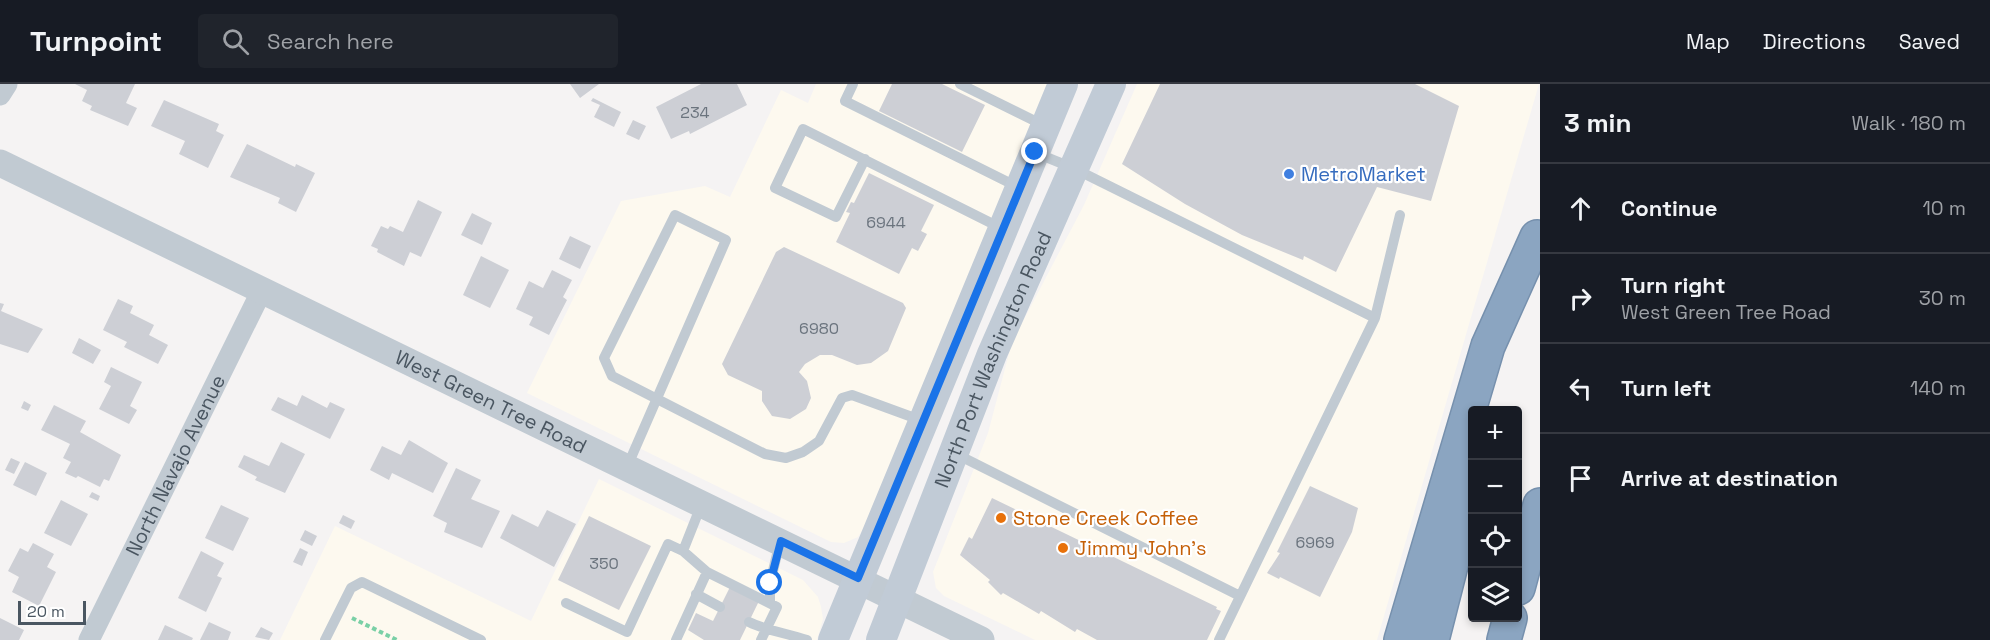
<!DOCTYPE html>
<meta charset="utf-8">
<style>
:root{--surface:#171b24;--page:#20242c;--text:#f1f3f6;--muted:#9ea1a6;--line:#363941}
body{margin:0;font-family:"Space Grotesk",sans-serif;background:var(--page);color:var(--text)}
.controls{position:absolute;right:18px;bottom:18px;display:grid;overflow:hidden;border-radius:6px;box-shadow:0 3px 9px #0003}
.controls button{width:54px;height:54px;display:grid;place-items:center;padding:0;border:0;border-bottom:2px solid var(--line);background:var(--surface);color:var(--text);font:30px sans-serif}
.scale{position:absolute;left:18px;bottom:15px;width:68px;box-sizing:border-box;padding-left:6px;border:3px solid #4a5661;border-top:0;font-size:16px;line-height:21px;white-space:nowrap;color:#4a5661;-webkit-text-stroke:4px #fff;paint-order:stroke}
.stop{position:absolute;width:18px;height:18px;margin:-14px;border:4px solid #1a73e8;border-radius:50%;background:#fff}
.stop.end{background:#1a73e8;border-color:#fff;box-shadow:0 2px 6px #0008}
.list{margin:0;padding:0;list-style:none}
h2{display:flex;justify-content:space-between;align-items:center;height:78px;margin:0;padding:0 24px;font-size:26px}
h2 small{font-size:20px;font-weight:400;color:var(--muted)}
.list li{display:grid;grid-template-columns:39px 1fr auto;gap:18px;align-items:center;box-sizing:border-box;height:90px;padding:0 24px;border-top:2px solid var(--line)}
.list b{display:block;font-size:22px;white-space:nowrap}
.list p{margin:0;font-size:20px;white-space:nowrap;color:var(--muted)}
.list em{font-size:20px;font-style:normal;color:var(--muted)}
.icon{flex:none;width:33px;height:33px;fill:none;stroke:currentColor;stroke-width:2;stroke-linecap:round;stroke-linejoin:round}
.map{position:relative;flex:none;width:1540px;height:556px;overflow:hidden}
header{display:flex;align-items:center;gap:36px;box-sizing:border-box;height:84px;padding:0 30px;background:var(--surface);border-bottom:2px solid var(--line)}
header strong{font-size:28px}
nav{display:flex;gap:33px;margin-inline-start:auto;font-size:21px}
.search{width:420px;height:54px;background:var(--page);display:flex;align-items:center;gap:15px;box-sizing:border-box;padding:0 21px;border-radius:6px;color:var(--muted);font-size:22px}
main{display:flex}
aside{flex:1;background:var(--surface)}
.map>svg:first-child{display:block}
.commercial{fill:#fdf9ef}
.building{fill:#cdcfd5}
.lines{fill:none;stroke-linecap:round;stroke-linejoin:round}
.motorway-casing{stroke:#7690ad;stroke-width:36}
.path{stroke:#7ad0a6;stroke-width:4;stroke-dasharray:4.5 3;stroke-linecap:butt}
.service{stroke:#c1cad2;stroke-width:10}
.minor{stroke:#c1cad2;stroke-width:21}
.tertiary{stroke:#c1cad2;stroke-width:27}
.secondary{stroke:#c1cbd6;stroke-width:30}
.motorway{stroke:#8ba5c1;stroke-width:33}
.route{stroke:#1a73e8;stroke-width:8}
.shop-dot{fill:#3f7fe0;stroke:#fff;stroke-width:2}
.food-dot{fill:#e8710a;stroke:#fff;stroke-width:2}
.labels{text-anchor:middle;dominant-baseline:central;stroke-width:4.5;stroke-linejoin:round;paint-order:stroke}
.number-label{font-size:16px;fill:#6b747e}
.shop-label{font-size:20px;fill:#366cbe;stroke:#fff;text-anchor:start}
.street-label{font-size:20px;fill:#4a5661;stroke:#fff}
.food-label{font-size:20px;fill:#c56008;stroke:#fff;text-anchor:start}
</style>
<header>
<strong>Turnpoint</strong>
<div class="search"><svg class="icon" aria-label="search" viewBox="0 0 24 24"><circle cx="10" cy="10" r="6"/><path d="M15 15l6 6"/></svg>Search here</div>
<nav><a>Map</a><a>Directions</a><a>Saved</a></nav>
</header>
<main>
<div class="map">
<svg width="1540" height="556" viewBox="0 0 1540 556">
<rect width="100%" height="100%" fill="#f5f3f3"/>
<path class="commercial" d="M816 0H1047L864 443 858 453 844 459 831 458 527 309 621 117 705 102 730 113 781 6 808 19Z
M1137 0H1539L1377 556H1035L944 512 936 504 933 488 988 349 1012 258 1084 121Z
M599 395 803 496 818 513 821 523 823 535 817 556H280L335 442 531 537Z"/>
<path class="building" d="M75 0H135L126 19 137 24 128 42 90 26 92 22 82 17 87 6Z
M570 0H599L580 14Z
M701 0H737L747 21 690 50 689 47 671 55 656 23Z
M892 0H942L985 21 962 68 879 27Z
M1160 0H1415L1459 22 1431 117 1377 103 1336 188 1304 172 1303 176 1242 151 1185 120 1122 80Z
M593 14 621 28 614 43 594 33 600 21 591 17Z
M164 16 219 40 216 47 224 51 208 84 179 70 185 57 151 42Z
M633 36 646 42 639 56 626 50Z
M247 60 295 83 296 80 315 89 296 128 278 119 280 114 230 93Z
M869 89 934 121 921 147 927 150 918 167 912 164 899 190 836 158 850 129 846 128 851 118 854 119Z
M418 116 442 128 421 173 410 168 404 182 377 168 378 165 371 162 381 142 388 145 390 142 403 148Z
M472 129 492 139 482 161 461 151Z
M570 152 591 162 580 185 559 175Z
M784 163 903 219 906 224 888 267 871 279 857 281 832 271H820L805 280 799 288 807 297 811 314 806 325 790 335 772 332 762 317V307L728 291 722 280 776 168Z
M481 172 509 186 490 224 463 211Z
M552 186 572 196 563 213 567 216 549 251 529 241 533 233 516 225 529 197 543 204Z
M118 215 133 222 130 229 154 241 149 251 168 261 158 280 124 263 127 258 103 246Z
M0 219 4 220 1 227 43 245 28 269 0 260Z
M79 254 101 266 93 280 72 269Z
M111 283 142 298 130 322 137 326 129 340 99 325 111 302 104 298Z
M302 311 327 324 330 318 345 325 330 355 271 326 278 313 297 322Z
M24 317 31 321 28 327 21 324Z
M54 321 86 337 80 348 121 371 109 397 104 395 100 403 78 392 76 394 65 389 71 378 63 374 70 360 41 346Z
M409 356 448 379 433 409 392 389 389 396 370 386 382 362 401 371Z
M281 358 305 370 285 409 255 396 257 393 238 383 244 371 269 382Z
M11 374 20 378 14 390 5 386Z
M25 378 47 389 36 412 13 401Z
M456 384 481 396 471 415 500 427 482 464 444 448 447 439 433 432Z
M1310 402 1358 424 1352 448 1320 513 1280 493 1279 495 1267 489 1280 469 1277 468Z
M92 408 100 412 98 417 89 413Z
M992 414 1217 523 1216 525 1221 527 1207 556H1097L1077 545 1075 548 1041 527 1039 530 1003 509 1001 511 988 498 990 496 960 471 969 453 972 455Z
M61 416 88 430 71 462 44 449Z
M221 421 249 434 233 467 205 454Z
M547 426 576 440 554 483 500 454 512 430 538 443Z
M343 431 355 437 351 445 339 439Z
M589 432 651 462 619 526 558 496Z
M305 446 317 452 312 462 300 456Z
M33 459 54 470 47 483 56 488 39 522 12 508 19 493 8 487 20 464 28 468Z
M300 464 308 468 302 482 293 478Z
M201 467 224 479 217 492 222 494 206 528 178 514Z
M730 503 759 517 740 556H704L688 546 696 529 713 537Z
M0 534 24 546 19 556H0Z
M209 538 231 548 228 556H200Z
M165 541 193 554 192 556H158Z
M261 543 273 549 269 556 255 553Z"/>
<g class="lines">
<g class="motorway-casing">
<path id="motorway" d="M1518 504 1540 421
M1401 556 1488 262 1537 153
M1432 556 1472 399
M1504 556 1510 534"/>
</g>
<path class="path" d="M352 534 397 556"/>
<path class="service" d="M853 0 845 17 1018 103
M960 0 1043 41
M1036 69 1073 84 1375 234 1219 556
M865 75 836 133 775 104 803 45 1003 145
M1375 234 1400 131
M956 370 1240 512
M627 383 726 156 675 131 604 274 612 292 765 370 786 374 803 368 819 357 842 314 852 311 923 337
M702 419 683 467 707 488 777 523 761 556
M696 510 720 523
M566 519 627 548 668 460 683 467
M770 519V499L780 458
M749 538C767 547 787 549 807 556
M325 556 351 504 362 498 481 556
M676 556 707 488"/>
<g class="minor">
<path d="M0 11 7 0"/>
<path id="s1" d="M89 556 262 206"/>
</g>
<path class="tertiary" id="s2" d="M0 79 981 556"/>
<g class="secondary">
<path d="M833 556 1063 0"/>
<path id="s3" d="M881 556 992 270 1111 0"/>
</g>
<use href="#motorway" class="motorway"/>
</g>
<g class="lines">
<path class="route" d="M770 499 781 457 858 494 1035 68"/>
</g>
<circle class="shop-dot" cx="1289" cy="90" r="6"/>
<g class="food-dot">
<circle cx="1001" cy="434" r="6"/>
<circle cx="1063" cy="464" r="6"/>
</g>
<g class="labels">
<g class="number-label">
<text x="695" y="28">234</text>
<text x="886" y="138">6944</text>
<text x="819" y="244">6980</text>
<text x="1315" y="458">6969</text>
<text x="604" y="479">350</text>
</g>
<g class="shop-label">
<text x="1301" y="90">MetroMarket</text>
</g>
<g class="street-label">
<text stroke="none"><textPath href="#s3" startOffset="302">North Port Washington Road</textPath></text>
<text stroke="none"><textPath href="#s2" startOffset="546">West Green Tree Road</textPath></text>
<text stroke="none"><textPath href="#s1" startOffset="195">North Navajo Avenue</textPath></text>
</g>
<g class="food-label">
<text x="1013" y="434">Stone Creek Coffee</text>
<text x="1075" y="464">Jimmy John's</text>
</g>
</g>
</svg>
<div class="controls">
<button>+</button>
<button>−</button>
<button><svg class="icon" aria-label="locate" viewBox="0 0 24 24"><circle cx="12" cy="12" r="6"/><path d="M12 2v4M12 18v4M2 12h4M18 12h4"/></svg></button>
<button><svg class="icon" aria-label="layers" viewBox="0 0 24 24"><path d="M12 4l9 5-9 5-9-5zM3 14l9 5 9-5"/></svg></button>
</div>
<div class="scale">20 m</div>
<div class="stop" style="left:770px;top:499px"></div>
<div class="stop end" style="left:1035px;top:68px"></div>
</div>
<aside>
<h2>3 min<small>Walk · 180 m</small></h2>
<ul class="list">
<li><svg class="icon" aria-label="ahead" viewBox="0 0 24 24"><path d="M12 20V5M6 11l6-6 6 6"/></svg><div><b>Continue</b></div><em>10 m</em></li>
<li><svg class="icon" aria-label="right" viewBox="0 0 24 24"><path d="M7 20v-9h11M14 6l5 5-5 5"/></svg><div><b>Turn right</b><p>West Green Tree Road</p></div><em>30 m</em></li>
<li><svg class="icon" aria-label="left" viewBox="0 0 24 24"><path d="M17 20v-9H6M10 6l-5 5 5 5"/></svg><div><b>Turn left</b></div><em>140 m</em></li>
<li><svg class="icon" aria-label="arrive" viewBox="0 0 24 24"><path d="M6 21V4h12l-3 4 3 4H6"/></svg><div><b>Arrive at destination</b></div></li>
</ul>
</aside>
</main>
